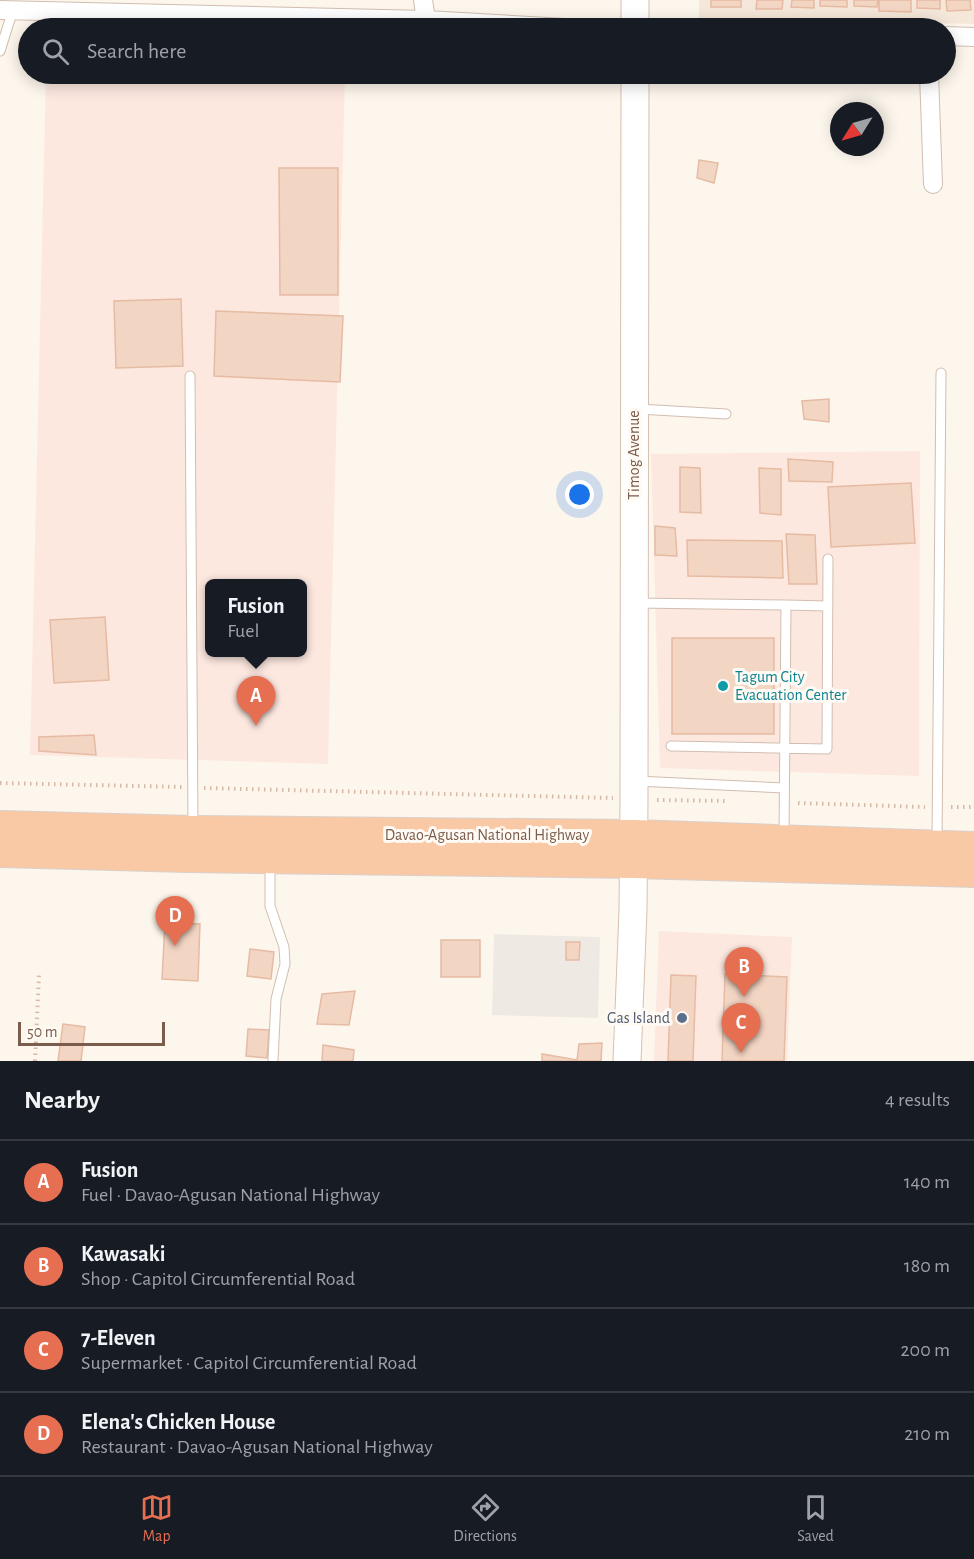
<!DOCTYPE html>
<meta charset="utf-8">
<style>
:root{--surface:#171b24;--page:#20242c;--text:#f1f3f6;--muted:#9ea1a6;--line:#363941;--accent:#e76f51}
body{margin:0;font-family:"Alegreya Sans",sans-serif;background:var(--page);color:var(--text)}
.compass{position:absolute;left:830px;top:102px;width:54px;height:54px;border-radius:50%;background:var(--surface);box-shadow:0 3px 15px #0003;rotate:233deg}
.scale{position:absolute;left:18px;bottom:15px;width:147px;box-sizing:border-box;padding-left:6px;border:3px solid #7a5c4d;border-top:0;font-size:16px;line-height:21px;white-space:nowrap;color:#7a5c4d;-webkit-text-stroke:4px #fffaf3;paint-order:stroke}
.you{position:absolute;left:580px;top:495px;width:21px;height:21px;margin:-15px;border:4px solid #fff;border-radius:50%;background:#1a73e8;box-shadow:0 0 0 9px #1a73e833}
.badge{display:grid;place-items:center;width:39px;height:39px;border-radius:50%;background:var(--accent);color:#fff;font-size:20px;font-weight:700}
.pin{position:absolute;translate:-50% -50px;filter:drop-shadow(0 2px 3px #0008)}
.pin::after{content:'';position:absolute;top:32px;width:21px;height:18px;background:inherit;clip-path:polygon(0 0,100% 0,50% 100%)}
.popup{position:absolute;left:205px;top:579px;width:102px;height:78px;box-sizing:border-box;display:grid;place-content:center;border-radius:9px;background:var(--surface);filter:drop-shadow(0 2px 4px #0005);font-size:20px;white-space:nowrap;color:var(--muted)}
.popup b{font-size:22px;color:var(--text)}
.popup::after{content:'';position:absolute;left:50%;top:100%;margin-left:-12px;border:12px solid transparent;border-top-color:var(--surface)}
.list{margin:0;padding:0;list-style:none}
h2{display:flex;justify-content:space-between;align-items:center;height:78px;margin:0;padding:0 24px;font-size:26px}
h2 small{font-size:20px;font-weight:400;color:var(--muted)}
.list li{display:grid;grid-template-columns:39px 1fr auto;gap:18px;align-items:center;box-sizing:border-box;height:84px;padding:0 24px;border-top:2px solid var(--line)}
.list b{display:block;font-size:22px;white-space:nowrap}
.list p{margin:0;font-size:20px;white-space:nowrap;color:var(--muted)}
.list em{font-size:20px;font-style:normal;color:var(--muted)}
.icon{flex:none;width:33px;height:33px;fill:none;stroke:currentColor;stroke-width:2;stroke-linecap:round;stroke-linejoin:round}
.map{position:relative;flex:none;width:974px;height:1061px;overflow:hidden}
.search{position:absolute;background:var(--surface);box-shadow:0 3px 15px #0003;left:18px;right:18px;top:18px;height:66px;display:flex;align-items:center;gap:15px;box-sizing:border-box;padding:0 21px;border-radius:33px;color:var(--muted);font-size:22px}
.sheet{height:414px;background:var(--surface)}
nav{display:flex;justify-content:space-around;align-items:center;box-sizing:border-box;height:84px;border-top:2px solid var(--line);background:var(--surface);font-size:16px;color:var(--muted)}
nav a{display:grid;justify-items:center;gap:3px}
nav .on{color:var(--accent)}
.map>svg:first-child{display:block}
.residential{fill:#f5e8da}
.commercial{fill:#fde8e0;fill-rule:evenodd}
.industrial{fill:#efe9e4}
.building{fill:#f3d5c3;stroke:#e6bba3;stroke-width:1.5}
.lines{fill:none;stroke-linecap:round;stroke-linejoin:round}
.service-casing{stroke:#d1beb0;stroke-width:11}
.minor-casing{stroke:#d1beb0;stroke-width:20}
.secondary-casing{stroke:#d6c0b0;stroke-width:29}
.trunk-casing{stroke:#dad1cd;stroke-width:34}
.path{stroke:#d9b8a5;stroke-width:4;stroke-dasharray:1.5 4.5;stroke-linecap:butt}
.service{stroke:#fff;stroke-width:9}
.minor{stroke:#fff;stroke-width:18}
.secondary{stroke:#fff;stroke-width:27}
.trunk{stroke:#f9c8a4;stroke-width:32}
.culture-dot{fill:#0f9aa8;stroke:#fffaf3;stroke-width:2}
.service-dot{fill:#5c6f8a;stroke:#fffaf3;stroke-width:2}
.labels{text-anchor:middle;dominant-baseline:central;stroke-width:6;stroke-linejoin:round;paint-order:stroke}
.street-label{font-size:16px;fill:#7a5c4d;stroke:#fffaf3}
.culture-label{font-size:16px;fill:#0d838f;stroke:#fffaf3;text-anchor:start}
.service-label{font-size:16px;fill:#4e5e75;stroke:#fffaf3;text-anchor:end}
</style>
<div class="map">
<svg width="974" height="1061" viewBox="0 0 974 1061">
<rect width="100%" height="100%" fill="#fdf6ec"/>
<path class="residential" d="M699 0H974V24L699 18Z"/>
<path class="commercial" d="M47 22 258 28H47Z
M46 74H345L328 764 30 755ZM210 584H302V652H210Z
M920 451 919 776 660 768 651 454Z
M659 931 792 937 787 1061H654Z"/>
<path class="industrial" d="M494 934 600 937 598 1018 492 1015Z"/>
<path class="building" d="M711 0H741V7H711Z
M757 0H783L782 9H756Z
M792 0H814V8L791 7Z
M820 0H847V7L820 6Z
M854 0H878L877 7 854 6Z
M879 0H911V12L879 11Z
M917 0H940V9L917 8Z
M946 0H970L971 10 947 11Z
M699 160 718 163 714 183 697 178Z
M279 168H338V295H280Z
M181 299 183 366 116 368 114 301Z
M216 311 343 316 340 382 214 376Z
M829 399V422L804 419 802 401Z
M788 459 833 462 832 482 789 481Z
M680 467 700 468 701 513 680 512Z
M759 468 781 469V515L760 513Z
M911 483 915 543 831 547 828 487Z
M655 526 675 528 677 556 655 555Z
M786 534 815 535 817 584H789Z
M687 540 782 541 783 578 688 576Z
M105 617 109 680 54 683 50 620Z
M672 638H774V734H672Z
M94 735 96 755 39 751V737Z
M165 923 200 924 198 981 162 979Z
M441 940H480V977H441Z
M566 942H580L579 960H566Z
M250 949 274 952 271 979 247 976Z
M725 974 787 977 784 1061H722Z
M671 975 696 976 693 1061H668Z
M355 991 349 1025 317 1024 322 994Z
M63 1024 85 1027 81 1061H58Z
M248 1029 269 1030 267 1058 246 1056Z
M602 1043 601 1061H542V1054L577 1060 579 1044Z
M323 1045 354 1050 353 1061H322Z"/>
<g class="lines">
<g class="service-casing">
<path id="service" d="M0 51 13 10
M190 376 193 827
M638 409 726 414
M636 603 786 605 784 838
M786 605 828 606
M671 746 827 749 828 559
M636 781 784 788
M937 842 941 373
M270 863V906L284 947 285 964 276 999 273 1061"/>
</g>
<g class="minor-casing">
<path id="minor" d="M423 0 426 20
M0 10 426 20 565 28
M946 36 974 37
M929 74 933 184"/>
</g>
<g class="secondary-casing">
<path id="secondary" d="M635 0V28
M627 1061 633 910 634 799 635 74"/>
</g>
<g class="trunk-casing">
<path id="trunk" d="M0 827 193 832 633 836 974 848
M0 851 187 856 633 862 974 871"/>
</g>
<path class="path" d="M0 783 182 787
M204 788 613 798
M657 800 727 801
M798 803 925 807
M951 807H974
M35 1061 39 975"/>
<use href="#service" class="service"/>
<use href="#minor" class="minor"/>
<use href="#secondary" class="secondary"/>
<use href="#trunk" class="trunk"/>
</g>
<circle class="culture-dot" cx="723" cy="686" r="6"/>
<circle class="service-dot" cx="682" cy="1018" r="6"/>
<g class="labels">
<g class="street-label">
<text transform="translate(634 455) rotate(-90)">Timog Avenue</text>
<text x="487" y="835">Davao-Agusan National Highway</text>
</g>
<g class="culture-label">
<text x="735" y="677">Tagum City<tspan x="735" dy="18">Evacuation Center</tspan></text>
</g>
<g class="service-label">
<text x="670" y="1018">Gas Island</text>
</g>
</g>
</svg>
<svg class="compass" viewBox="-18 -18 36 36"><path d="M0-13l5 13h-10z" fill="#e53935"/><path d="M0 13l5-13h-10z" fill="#9ea1a6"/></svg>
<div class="scale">50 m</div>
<div class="you"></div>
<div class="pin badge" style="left:256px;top:726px">A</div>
<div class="popup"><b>Fusion</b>Fuel</div>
<div class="pin badge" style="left:744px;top:997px">B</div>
<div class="pin badge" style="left:741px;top:1053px">C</div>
<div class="pin badge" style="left:175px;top:946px">D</div>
<div class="search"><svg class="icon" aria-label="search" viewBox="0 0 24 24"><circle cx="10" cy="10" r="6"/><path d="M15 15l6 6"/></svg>Search here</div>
</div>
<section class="sheet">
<h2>Nearby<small>4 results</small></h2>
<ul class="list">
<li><span class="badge">A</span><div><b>Fusion</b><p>Fuel · Davao-Agusan National Highway</p></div><em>140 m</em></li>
<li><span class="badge">B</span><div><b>Kawasaki</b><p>Shop · Capitol Circumferential Road</p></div><em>180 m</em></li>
<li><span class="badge">C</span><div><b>7-Eleven</b><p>Supermarket · Capitol Circumferential Road</p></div><em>200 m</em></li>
<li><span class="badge">D</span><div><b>Elena's Chicken House</b><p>Restaurant · Davao-Agusan National Highway</p></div><em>210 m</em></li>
</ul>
</section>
<nav>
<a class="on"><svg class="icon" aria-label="map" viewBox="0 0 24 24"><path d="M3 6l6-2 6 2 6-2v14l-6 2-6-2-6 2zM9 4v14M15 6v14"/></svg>Map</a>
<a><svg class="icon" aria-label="directions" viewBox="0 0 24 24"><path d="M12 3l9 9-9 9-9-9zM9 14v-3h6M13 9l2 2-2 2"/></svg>Directions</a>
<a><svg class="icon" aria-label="saved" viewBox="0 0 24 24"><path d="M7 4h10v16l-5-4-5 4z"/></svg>Saved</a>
</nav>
